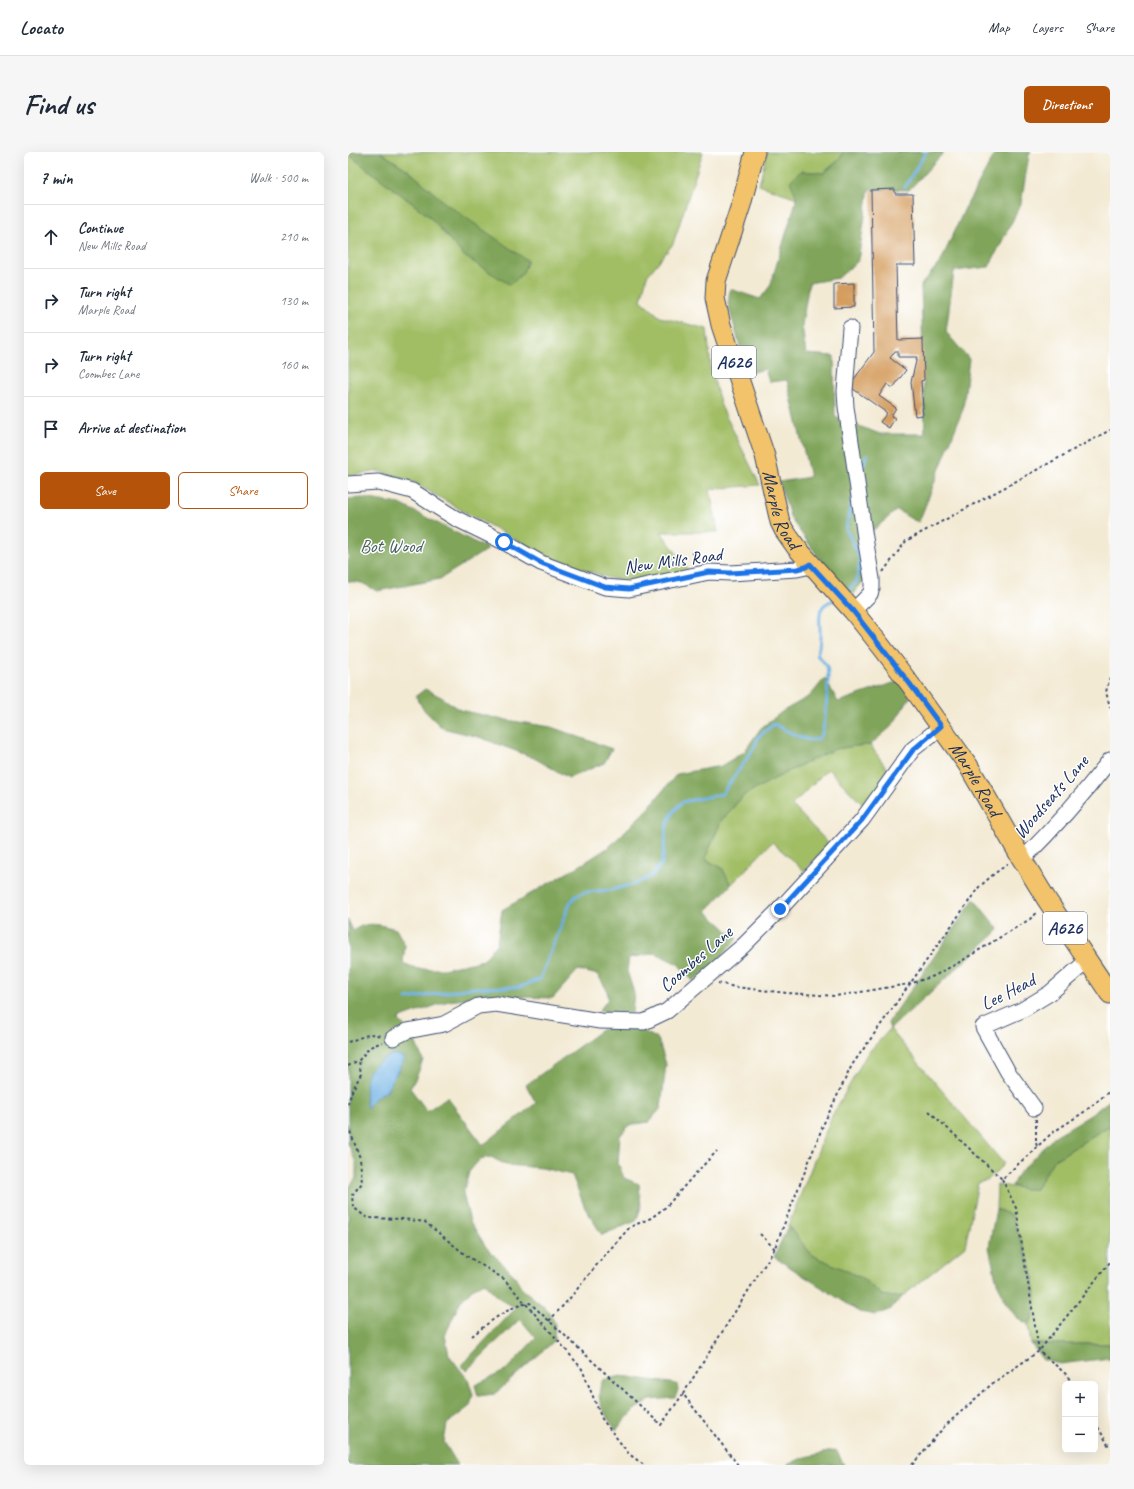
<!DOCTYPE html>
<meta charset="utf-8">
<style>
:root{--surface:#fff;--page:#f6f6f7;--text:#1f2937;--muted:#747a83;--line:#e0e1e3;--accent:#b45309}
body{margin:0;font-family:Caveat,sans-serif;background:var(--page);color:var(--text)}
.controls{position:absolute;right:12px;bottom:12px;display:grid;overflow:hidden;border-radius:6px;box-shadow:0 4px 16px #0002}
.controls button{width:36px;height:36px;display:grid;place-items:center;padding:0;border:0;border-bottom:1px solid var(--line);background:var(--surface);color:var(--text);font:20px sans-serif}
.stop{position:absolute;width:12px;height:12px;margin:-9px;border:3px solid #1a73e8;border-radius:50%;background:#fff}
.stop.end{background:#1a73e8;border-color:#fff;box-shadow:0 1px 4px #0008}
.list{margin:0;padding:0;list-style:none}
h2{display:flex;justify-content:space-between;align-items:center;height:52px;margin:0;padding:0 16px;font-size:17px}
h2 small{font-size:13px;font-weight:400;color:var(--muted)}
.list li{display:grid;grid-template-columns:26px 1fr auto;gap:12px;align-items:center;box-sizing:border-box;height:64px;padding:0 16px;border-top:1px solid var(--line)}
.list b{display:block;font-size:15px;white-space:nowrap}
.list p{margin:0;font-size:13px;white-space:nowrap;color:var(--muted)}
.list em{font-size:13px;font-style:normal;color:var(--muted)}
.actions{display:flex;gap:8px;padding:12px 16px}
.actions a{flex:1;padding:9px 0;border:1px solid var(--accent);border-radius:6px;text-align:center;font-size:14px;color:var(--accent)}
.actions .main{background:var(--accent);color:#fff}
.icon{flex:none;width:22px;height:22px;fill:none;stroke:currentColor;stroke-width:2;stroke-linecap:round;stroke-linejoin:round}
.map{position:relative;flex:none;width:762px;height:1313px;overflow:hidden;border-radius:6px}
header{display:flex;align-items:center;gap:24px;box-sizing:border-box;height:56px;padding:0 20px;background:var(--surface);border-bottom:1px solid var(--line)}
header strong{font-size:19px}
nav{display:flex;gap:22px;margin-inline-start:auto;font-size:14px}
.intro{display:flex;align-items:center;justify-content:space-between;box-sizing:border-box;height:96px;padding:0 24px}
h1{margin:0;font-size:28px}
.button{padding:10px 18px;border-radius:6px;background:var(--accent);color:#fff;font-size:14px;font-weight:700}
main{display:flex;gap:24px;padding:0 24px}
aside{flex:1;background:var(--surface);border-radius:6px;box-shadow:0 4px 16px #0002}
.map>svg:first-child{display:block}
.green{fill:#a1be65;stroke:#5e7662}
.forest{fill:#80a55a;stroke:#4e6a5c}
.water{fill:#6db1e3;stroke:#4470a0}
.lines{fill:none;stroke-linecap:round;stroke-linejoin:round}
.stream{stroke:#6db1e3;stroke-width:3}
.building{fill:#d49d5e}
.minor-casing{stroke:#3b4b70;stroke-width:17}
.major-casing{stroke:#3b4b70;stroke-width:21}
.path{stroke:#3b4b70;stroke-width:2;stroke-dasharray:3 3;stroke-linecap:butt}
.minor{stroke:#fff;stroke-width:15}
.major{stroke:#f2c36a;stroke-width:19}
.route{stroke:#1a73e8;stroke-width:5}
.labels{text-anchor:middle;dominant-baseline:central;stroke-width:3;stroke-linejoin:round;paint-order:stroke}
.shield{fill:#fff;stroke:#5f6d8e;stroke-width:1}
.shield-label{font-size:18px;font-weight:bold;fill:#1b2f5e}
.street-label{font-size:19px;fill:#1b2f5e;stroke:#fff}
.park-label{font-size:19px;fill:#4a6160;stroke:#fff}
</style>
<header>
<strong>Locato</strong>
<nav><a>Map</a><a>Layers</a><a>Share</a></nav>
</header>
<div class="intro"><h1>Find us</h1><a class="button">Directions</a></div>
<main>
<aside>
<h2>7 min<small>Walk · 500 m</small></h2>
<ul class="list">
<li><svg class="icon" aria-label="ahead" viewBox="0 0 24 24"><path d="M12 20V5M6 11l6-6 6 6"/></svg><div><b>Continue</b><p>New Mills Road</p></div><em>210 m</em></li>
<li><svg class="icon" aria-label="right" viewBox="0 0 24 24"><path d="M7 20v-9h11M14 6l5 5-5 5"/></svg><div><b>Turn right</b><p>Marple Road</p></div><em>130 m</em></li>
<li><svg class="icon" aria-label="right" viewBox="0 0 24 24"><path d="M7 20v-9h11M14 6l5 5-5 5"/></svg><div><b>Turn right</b><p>Coombes Lane</p></div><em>160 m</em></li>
<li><svg class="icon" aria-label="arrive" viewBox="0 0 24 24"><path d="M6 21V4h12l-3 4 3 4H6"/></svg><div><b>Arrive at destination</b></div></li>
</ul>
<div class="actions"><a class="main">Save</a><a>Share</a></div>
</aside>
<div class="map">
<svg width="762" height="1313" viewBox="0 0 762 1313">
<rect width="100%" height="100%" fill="#fff"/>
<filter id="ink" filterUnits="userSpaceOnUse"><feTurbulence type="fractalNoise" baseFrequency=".025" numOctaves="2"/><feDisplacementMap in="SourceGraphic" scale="8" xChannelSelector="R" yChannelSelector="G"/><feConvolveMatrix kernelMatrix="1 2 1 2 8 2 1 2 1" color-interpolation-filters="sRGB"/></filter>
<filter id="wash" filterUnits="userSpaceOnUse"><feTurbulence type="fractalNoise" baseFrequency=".012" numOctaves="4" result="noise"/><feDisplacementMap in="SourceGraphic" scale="16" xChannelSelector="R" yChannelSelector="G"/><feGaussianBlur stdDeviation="0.9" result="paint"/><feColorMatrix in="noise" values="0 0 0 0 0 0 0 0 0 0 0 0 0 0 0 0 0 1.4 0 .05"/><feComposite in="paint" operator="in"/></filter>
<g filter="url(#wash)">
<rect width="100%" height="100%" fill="#f3ead4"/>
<path class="green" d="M32 0H355L325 92 299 124 293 148 312 165 359 177 363 217 373 254 412 333 362 337 370 380H313L342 420 280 429 261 426 200 405 117 360 65 330 31 319 0 324V2L81 64 116 104 97 51 60 18Z
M419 0H495L491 8 475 21 453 19 449 46 411 33Z
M522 593 541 619 516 654 480 617 444 653 481 692 456 719 424 690 383 733 374 716 357 707 373 669 396 643 443 618 486 597 508 594Z
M542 877 656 1012 640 1028 630 1031 617 1094 555 1144 546 1145 534 1143 514 1126 464 1103 440 1074 484 964 519 902Z
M762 973V1192H683L680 1172 685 1166 663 1063 648 1057 649 1033C662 1034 675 1037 688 1037L705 1009Z"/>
<path class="forest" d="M0 0H32L60 18 97 51 180 109 174 122 162 133 116 104 81 64 0 2Z
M495 0H596L561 38 521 37 510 109 490 126 461 131 454 173 458 202 486 204 487 265 532 282H577L573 133 593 109 617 56 648 0H683L681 3 673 52 641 115 606 119 598 180 621 207 615 257 571 370 565 368 549 358 517 385V427L501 447 443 367 431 330 462 325 439 228 421 230 417 217 401 221 398 216 380 152 382 137 412 147 422 134 449 46 442 29 453 19 476 21 491 8Z
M15 346 52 352 140 397 92 427 29 439 14 431 0 429V347Z
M477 526 490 550 551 529 562 545 544 574 522 593 508 594 487 597 443 618 396 643 373 669 357 707 374 716 383 733 358 759 389 787 368 811 345 829 330 812 307 801 281 806 279 819 286 841 284 861 251 859 260 847 259 838 250 823 230 818 205 846 143 844 100 849 50 867 64 882 75 908 68 926 62 936 79 959 99 945 135 993 188 951 178 933 255 877 290 876 310 887 318 912 313 956 301 970 281 973 272 984 270 1011 276 1026 291 1032 293 1055 288 1069 254 1083 237 1056 224 1023 194 1016 158 1013 143 1005 132 1007 121 1020 115 1042 122 1069 138 1095 167 1124 173 1136 199 1157 207 1171 206 1189 147 1242 130 1244 127 1233 157 1219 188 1186 172 1167 119 1218 113 1214 168 1156 152 1147 136 1131 124 1137 112 1150 97 1183 101 1203 120 1228 125 1242 122 1254 99 1272 96 1290 110 1313H0V1037L8 1026V1011L0 991V914L1 904 0 903V768L5 779C19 768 32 773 48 777L57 793 55 811 70 817H95L136 808 149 791 154 758 233 713 261 695 301 655 329 622 373 614 396 600 413 576 435 559 462 544Z
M77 537 93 545 113 558 152 567 203 575 264 597 256 611 221 626 186 606 131 585 94 576 75 557 68 544Z
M626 747 651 778 542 877 540 871Z
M762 948V973L705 1009 688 1037H676L664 1034 669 1023 707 984 741 964Z
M648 1057 663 1063C674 1093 701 1144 680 1172L668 1165 656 1148 648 1127 641 1095Z
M440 1074 464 1103 514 1126 534 1143 546 1145 555 1144 543 1157 528 1163 512 1160 426 1105Z
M683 1192H762V1206L712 1212 695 1208Z
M274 1224 329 1232 330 1238 327 1246 302 1248 286 1258 268 1278C257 1262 245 1248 255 1228Z
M488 1298 496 1313H439L454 1306Z"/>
<path class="water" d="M46 902 57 906 38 940 31 943 23 950 19 957C17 949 16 927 21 920 24 913 39 905 46 902Z"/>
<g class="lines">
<path class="stream" d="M557 35 578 0
M514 317 519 302
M498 441 509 429 512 410 510 402 498 377 504 346
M59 847 122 836 172 835 192 827 222 751 228 744 237 740 263 738 287 732 304 724 314 711 319 672 325 660 334 650 374 642 406 596 410 585 426 572C438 578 454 589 468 588 471 586 473 585 474 581 477 572 482 524 479 515 478 511 472 507 469 503 471 497 472 491 472 485 473 468 466 454 486 448"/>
</g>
<g id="blocks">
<path class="building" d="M547 37V42H565L567 113H548L550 188 575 187 576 228 573 229 575 256H574L575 263 567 264 563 230 569 205H550V199H547L542 206 558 218 545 236 539 232 531 244 548 256 543 264 547 266 541 276 532 270 539 261 501 234 526 200 523 38Z
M506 131V155L486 156V132Z"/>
</g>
</g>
<g filter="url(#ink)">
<use href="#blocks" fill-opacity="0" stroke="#3b4b70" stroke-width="1"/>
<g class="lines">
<g class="minor-casing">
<path id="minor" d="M502 176 497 239 498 255 517 386 524 427V436L522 442 505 459
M0 332 30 330 64 339 107 366 156 390 193 411 257 435 281 437 361 420 382 421 449 417 458 415 462 412
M674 708C706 676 735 643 762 608
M45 886 59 879 96 872 130 854 148 852 252 869 296 870 319 859 396 793 432 757 514 668 565 597 593 575
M686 956 660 920 635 875 674 858 702 841 739 809"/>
</g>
<g class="major-casing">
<g id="major">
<path id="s1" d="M407 0 393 53 368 129 367 146 373 173 417 304 432 370 436 378 448 395 505 459 533 494 562 532 620 613 672 704 699 748 762 842"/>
</g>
</g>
<path class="path" d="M344 400 352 410
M535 420 558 389 762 278
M762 525 758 540 762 555
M370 831 387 835 439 841 488 844 561 832 586 824 610 811 682 767 690 760
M0 890 22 882 34 884
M0 914 11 908 22 895 34 890
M0 952 4 939 13 922 11 908
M581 959 654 1027 704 981 736 960 762 939
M688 967V991L689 994
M0 974 12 1006 14 1031 4 1043 5 1055 19 1066 55 1067 77 1070 119 1104 156 1127 207 1185 234 1217 254 1267 281 1302 296 1313
M654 1027 668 1056 691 1199 719 1223 724 1232
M412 1082 427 1097
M201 1169 222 1146 256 1104 282 1075 303 1066 319 1054 346 1023 369 999
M124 1184C140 1171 162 1153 182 1151L313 1273 335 1242
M747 1270 762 1296
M390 1313 335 1242 426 1098 476 971 504 913 631 735 646 722 661 711
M564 1313 596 1275 645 1231 691 1199 762 1110"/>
<use href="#minor" class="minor"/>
<use href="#major" class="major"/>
</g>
</g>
<g class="lines" filter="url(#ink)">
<path class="route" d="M156 390 193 411 257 435 281 437 361 420 382 421 449 417 458 415 462 412 505 459 562 532 593 574 565 598 514 668 432 757"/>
</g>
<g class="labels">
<g class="shield">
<rect x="364" y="194" width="44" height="32" rx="3"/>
<rect x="695" y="760" width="44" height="32" rx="3"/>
</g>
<g class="shield-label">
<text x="386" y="210">A626</text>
<text x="717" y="776">A626</text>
</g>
<g class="street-label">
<text stroke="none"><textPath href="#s1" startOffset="374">Marple Road</textPath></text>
<text transform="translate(325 409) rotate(-8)">New Mills Road</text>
<text stroke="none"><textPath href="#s1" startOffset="709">Marple Road</textPath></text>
<text transform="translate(703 645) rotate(-49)">Woodseats Lane</text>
<text transform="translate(348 807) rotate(-41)">Coombes Lane</text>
<text transform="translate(660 840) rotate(-27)">Lee Head</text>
</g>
<g class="park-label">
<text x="43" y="394">Bot Wood</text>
</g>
</g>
</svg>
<div class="controls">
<button>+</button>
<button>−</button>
</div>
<div class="stop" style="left:156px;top:390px"></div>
<div class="stop end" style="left:432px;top:757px"></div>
</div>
</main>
